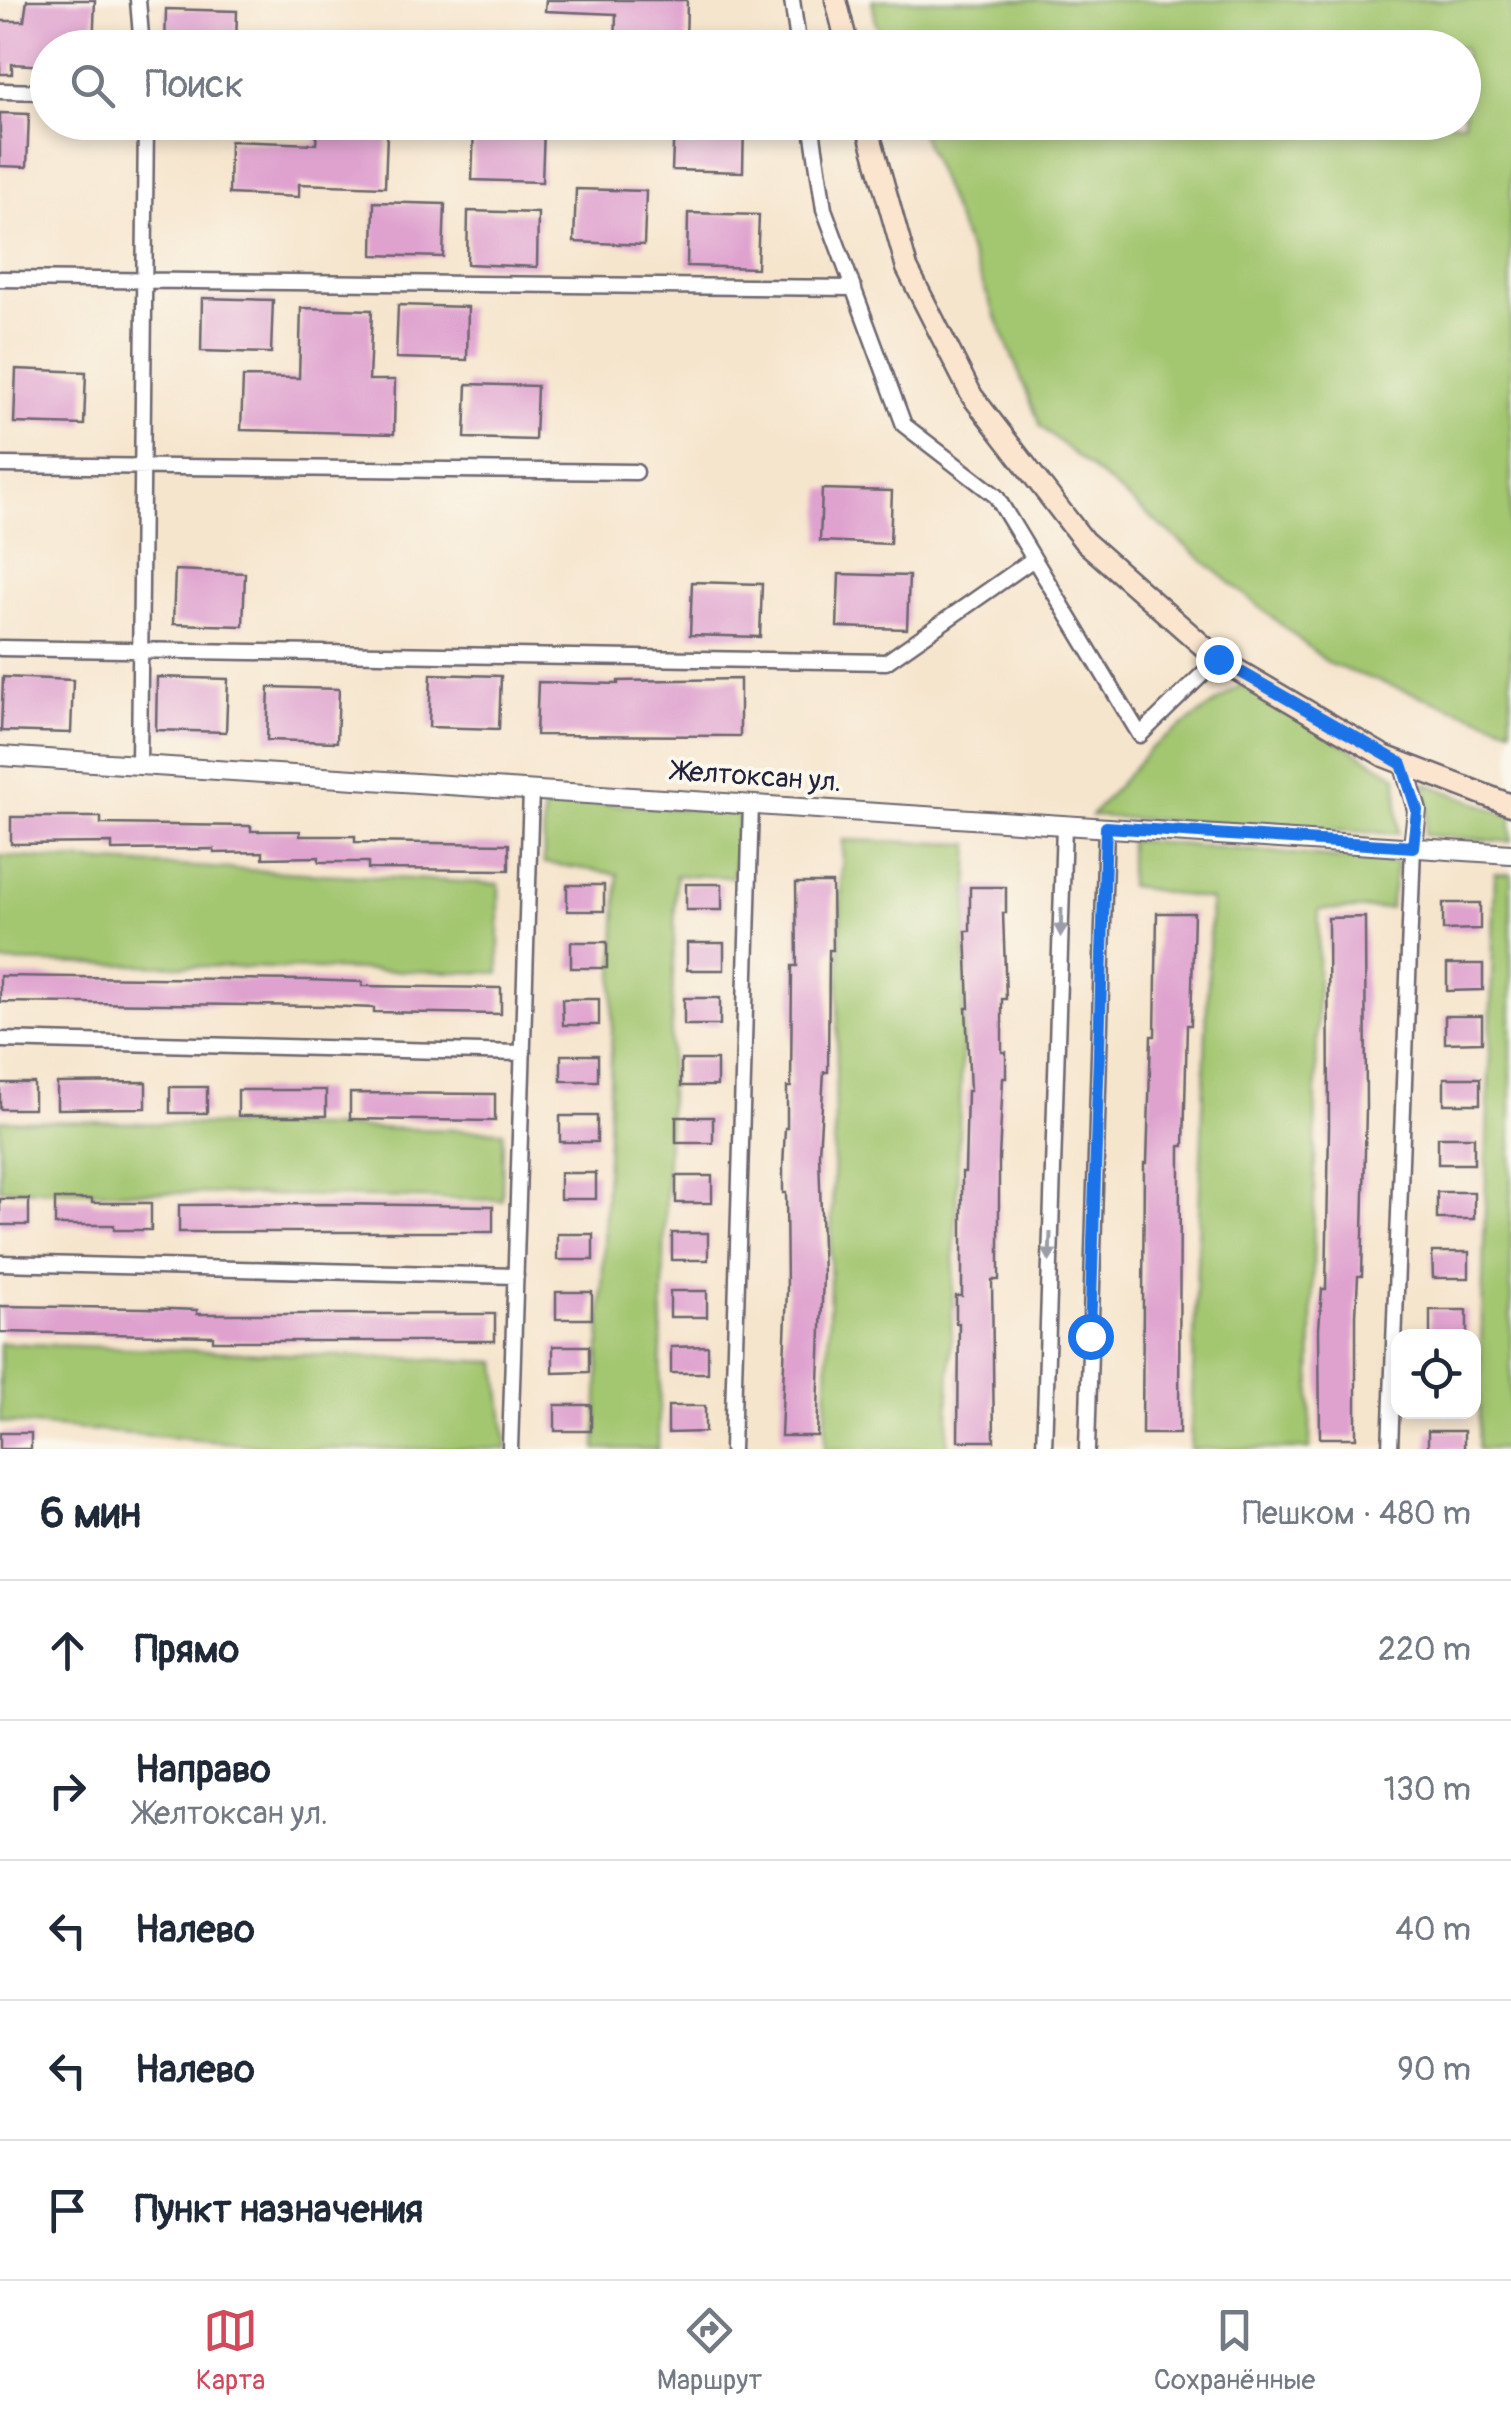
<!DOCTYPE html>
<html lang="ru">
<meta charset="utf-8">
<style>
:root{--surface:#fff;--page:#f6f6f7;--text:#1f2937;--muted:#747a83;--line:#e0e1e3;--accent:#d1495b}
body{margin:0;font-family:Pangolin,sans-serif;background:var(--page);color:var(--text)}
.controls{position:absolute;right:30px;bottom:30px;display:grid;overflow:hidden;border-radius:20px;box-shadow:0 5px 15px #0003}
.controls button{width:90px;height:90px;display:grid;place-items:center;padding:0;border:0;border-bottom:2px solid var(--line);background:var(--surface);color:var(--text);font:50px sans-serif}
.stop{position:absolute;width:30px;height:30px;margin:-22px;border:8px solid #1a73e8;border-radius:50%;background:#fff}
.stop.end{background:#1a73e8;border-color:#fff;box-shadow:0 2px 10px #0008}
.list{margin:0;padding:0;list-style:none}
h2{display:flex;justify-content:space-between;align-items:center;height:130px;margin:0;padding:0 40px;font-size:42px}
h2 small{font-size:32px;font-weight:400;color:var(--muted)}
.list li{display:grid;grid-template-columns:65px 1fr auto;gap:30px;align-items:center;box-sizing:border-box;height:140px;padding:0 40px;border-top:2px solid var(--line)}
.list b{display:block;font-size:38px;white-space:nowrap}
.list p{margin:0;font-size:32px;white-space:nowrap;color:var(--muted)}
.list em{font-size:32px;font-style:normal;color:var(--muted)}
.icon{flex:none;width:55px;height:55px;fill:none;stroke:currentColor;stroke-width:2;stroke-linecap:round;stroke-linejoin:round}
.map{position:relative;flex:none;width:1511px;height:1449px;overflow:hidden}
.search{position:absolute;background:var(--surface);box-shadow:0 5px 15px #0003;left:30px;right:30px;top:30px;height:110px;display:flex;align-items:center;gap:25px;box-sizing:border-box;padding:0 35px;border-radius:55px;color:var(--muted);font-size:38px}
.sheet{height:830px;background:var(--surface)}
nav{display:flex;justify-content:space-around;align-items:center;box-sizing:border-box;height:140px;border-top:2px solid var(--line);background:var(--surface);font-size:28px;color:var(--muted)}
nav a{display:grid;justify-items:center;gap:5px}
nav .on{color:var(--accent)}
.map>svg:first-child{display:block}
.green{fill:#a3c670;stroke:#627456;stroke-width:2.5}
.building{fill:#dfa2cf}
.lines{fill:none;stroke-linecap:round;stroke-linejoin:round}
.minor-casing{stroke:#6c666e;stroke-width:19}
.tertiary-casing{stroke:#6c666e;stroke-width:22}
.secondary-casing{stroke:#6c666e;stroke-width:25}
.minor{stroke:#fff;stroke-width:14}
.tertiary{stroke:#fff;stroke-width:18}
.secondary{stroke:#fbe5cf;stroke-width:20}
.oneway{fill:#9c9ca7}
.route{stroke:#1a73e8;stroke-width:12}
.labels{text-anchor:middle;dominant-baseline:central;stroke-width:8;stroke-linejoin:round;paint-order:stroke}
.street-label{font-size:28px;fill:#22223b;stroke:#fbf7ec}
</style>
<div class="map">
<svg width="1511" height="1449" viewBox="0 0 1511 1449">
<rect width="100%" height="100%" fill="#fbf7ec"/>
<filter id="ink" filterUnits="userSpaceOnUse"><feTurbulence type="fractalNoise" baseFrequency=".01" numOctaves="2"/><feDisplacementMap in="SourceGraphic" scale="20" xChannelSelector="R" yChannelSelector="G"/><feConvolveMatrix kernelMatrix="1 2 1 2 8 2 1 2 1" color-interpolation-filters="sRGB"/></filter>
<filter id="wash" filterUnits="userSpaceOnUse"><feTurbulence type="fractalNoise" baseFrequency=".0048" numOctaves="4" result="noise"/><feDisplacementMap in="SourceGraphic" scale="40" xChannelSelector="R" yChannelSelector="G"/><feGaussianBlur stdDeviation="2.25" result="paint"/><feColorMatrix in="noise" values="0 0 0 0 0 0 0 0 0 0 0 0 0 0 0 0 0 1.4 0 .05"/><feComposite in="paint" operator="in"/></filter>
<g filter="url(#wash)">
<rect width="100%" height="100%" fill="#f6e5cd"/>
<path class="green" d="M872 0H1511V728L1329 664 1041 427 917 123 1464 122V48L887 47 876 23Z
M1241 685 1397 776 1398 834 1091 816 1150 749Z
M1425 783 1511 816V842L1424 835 1428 809Z
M543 800 740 812 733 877 676 875 658 1449H596L618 874 544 863Z
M843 840 970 844 947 1449H825Z
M1129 840 1397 863 1390 908 1319 910 1310 1449H1190L1211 900 1129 886Z
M0 856 499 884V973L0 962Z
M1495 873 1511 874V1449H1478Z
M0 1120 503 1131 502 1200 0 1189Z
M0 1343 497 1362 507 1449H299L0 1422Z"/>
<g id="blocks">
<path class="building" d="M27 0H95L93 48H48V66L12 64V74H0V21H24Z
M546 0H687L686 48H615L616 14 545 11Z
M166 9 237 11 236 48H165Z
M0 113 29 114 27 167 0 166Z
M674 122H744L743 172 672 170Z
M474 127 544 129 542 182 472 180Z
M317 132 387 134 385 187 299 184V197L229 194 230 141 316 144Z
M576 189 646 191 644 245 574 242Z
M374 202 445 204 443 257 373 255Z
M468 211 538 213 537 267 467 264Z
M688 213 759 215 757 268 687 266Z
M202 298 273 300 271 353 201 351Z
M398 305 468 307 467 360 396 358Z
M301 308 372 310 369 380H395L394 434 241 430 243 377 299 378Z
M16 369 86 372 84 425 14 423Z
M467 384 537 386 535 440 465 438Z
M822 489 892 491 890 544 820 541Z
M175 570 245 573 243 626 173 624Z
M839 574 909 576 907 629 837 627Z
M692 582 762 584 760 637 690 635Z
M431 674 501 676 499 729 429 727Z
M3 677 73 680 71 733 1 731Z
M157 677 228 679 226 732 156 730Z
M740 679V736L536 735 538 682 618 684V681Z
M269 687 339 689 337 742 267 740Z
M11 817H101V824L251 826V831H300V836H355V842L509 844V870L368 869V862H319V857L263 858V852L214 853V849L112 850V843L11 844Z
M796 883H832L833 950H829L828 1072H824L819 1154 823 1275 817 1436H781L787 1290 786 1193H783V1167L785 1128H787V1087H791L792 966H797Z
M686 884H722V910H686Z
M567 885H604V911H567Z
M970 887H1006V913H1003L1006 999H1002V1052H1006V1078H1003L999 1158V1280H992L994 1441H958L959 1323H956V1296H962V1172H965L967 1091H970L966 1008H969L966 931H970Z
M1443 903H1480V929L1443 930Z
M1157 913H1194L1191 1025H1187L1184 1146H1180L1179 1434H1142L1144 1163H1147L1151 1036H1155Z
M1365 917 1366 1109 1362 1276H1358L1356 1315V1438H1320L1319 1329 1322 1289H1326L1329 1126 1328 918Z
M571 942H607V968H571Z
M687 943H724V970H687Z
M1447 964H1483V990L1447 991Z
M0 976 307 980 362 982V986L501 988V1014L374 1012V1008L325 1006 0 1002Z
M684 998H720V1025H684Z
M562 999H599V1025H563Z
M1445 1016H1482V1042L1445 1043Z
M561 1055H598V1081H561Z
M681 1060H717V1086H681Z
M1444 1078H1480V1104H1444Z
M146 1082V1108L57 1109V1083Z
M0 1083H34V1109H0Z
M170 1087H207V1113H170Z
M238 1090H326V1116H238Z
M350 1093 495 1094V1121L350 1119Z
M560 1116H597V1142H560Z
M676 1117H713V1143H676Z
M1438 1137H1474V1164H1438Z
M560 1173H596V1199H560Z
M676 1176H712V1203H676Z
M1437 1192H1474V1219H1437Z
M0 1199H29V1225H0Z
M55 1199H92V1203H151V1230H114V1225H55Z
M325 1204 493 1206V1232H179V1205Z
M672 1233H708V1260H672Z
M557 1234H593V1260H557Z
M1432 1252H1469V1278H1433Z
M670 1291H707V1317H670Z
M556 1292H592V1319H556Z
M0 1306 146 1308 197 1310V1314H495V1341H213V1336L0 1332Z
M1430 1310H1467V1336H1430Z
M553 1346H589V1372L553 1373Z
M708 1346V1373H671V1347Z
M555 1405H591V1431H555Z
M668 1406H705V1432L668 1433Z
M1428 1431H1464V1449H1428Z
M0 1433H31V1449H0Z"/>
</g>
</g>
<g filter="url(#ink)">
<use href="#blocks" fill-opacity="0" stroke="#6c666e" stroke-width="2.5"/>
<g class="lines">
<g class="minor-casing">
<path id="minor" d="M138 0 142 48
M792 0 799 48
M0 91 48 92
M811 122 824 209 904 425 996 496 1140 735 1218 659
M0 279 854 288
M0 465 636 472
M0 648 886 662 1032 560
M139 765 146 122
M0 1040 523 1053
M0 1263 516 1276
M510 1449 531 790
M732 1449 751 804
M1044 1449 1064 825
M1087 1449 1106 827
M1390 1449 1413 847"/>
</g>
<g class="tertiary-casing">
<path id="tertiary" d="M0 756 1511 854
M1403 763 1417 810 1413 847"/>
</g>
<g class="secondary-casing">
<path id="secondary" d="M836 0 848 48
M866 122 907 268 972 396 1084 541 1218 659 1384 756 1511 805"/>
</g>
<use href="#minor" class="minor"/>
<use href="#tertiary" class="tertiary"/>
<use href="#secondary" class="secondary"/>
</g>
<defs><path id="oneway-solid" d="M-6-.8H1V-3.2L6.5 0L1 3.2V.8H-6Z" transform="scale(2.5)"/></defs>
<g class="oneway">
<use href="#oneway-solid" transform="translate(1061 922) rotate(92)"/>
<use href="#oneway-solid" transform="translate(1050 1247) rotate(92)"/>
</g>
</g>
<g class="lines" filter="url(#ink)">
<path class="route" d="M1090 1336 1106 827 1413 847 1417 810 1402 764 1218 659"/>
</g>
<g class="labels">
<g class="street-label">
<text transform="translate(757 777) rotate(4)">Желтоксан ул.</text>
</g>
</g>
</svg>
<div class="controls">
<button><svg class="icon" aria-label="locate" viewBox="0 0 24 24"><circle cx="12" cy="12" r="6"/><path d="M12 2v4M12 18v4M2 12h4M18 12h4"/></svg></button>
</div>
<div class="stop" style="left:1090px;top:1336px"></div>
<div class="stop end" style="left:1218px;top:659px"></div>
<div class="search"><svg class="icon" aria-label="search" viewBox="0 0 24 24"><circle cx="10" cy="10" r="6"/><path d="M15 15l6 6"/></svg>Поиск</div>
</div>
<section class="sheet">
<h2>6 мин<small>Пешком · 480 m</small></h2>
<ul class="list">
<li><svg class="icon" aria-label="ahead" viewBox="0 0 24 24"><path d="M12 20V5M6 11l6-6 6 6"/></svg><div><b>Прямо</b></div><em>220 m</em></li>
<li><svg class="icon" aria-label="right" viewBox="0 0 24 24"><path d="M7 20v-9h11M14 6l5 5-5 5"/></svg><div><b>Направо</b><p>Желтоксан ул.</p></div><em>130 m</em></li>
<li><svg class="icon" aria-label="left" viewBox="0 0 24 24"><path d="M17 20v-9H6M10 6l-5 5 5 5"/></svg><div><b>Налево</b></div><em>40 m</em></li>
<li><svg class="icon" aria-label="left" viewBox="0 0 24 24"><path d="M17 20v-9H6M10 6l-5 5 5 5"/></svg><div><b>Налево</b></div><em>90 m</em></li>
<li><svg class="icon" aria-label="arrive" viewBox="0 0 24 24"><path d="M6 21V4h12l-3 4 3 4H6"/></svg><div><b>Пункт назначения</b></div></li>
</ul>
</section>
<nav>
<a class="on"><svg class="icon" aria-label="map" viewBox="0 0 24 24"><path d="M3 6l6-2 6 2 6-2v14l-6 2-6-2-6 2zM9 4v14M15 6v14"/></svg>Карта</a>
<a><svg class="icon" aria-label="directions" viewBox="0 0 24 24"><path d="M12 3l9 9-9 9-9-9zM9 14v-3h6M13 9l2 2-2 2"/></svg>Маршрут</a>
<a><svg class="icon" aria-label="saved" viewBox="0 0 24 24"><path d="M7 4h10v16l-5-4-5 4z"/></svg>Сохранённые</a>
</nav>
